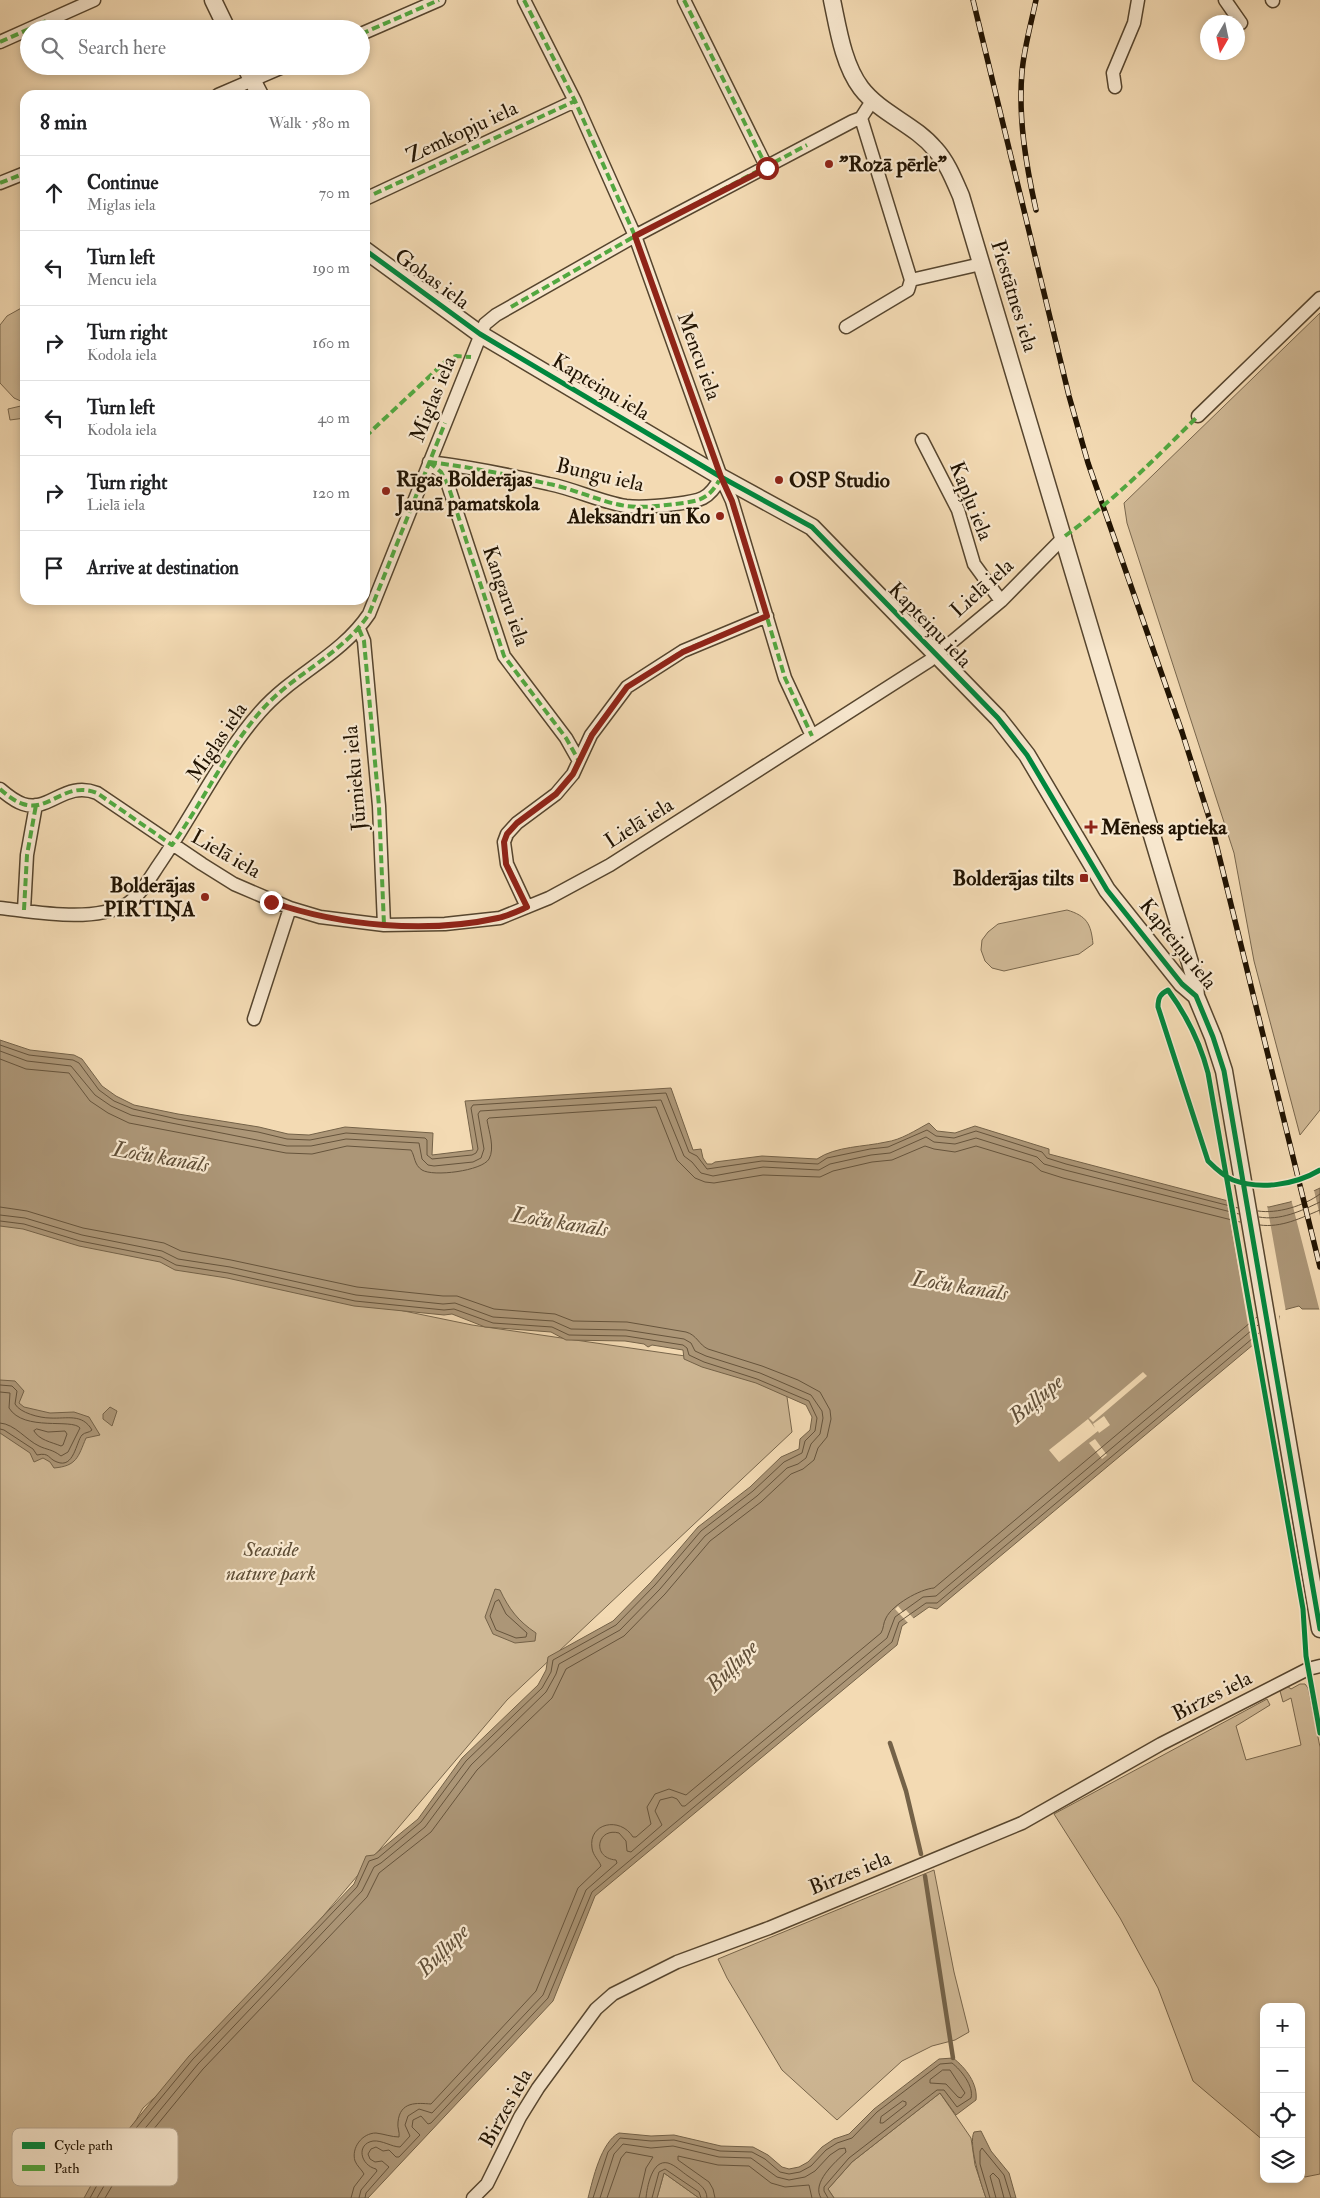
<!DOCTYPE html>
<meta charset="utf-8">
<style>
:root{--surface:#fff;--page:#f6f6f6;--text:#202124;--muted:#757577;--line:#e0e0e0}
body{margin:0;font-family:"IM FELL Double Pica",serif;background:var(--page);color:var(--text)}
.controls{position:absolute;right:15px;bottom:15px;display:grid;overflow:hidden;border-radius:10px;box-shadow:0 2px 8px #0003}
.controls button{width:45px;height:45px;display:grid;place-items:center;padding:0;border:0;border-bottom:1px solid var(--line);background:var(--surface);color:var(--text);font:25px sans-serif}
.compass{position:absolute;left:1200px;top:15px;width:45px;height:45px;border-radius:50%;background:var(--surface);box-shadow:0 2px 8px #0003;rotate:189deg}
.stop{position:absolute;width:15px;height:15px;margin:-11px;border:4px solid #8f2418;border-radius:50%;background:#fff}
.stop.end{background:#8f2418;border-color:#fff;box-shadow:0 1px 5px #0008}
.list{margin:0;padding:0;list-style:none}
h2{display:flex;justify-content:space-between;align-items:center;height:65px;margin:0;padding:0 20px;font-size:21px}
h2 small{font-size:16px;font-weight:400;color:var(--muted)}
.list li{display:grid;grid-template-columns:32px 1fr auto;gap:15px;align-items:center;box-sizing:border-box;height:75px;padding:0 20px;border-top:1px solid var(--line)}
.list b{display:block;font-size:19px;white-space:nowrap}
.list p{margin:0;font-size:16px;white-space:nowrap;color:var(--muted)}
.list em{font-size:16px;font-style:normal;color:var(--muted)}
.icon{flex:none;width:28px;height:28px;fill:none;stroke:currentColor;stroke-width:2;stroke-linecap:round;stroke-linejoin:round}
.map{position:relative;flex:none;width:1320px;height:2198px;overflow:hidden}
.search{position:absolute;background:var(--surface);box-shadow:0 2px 8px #0003;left:20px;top:20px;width:350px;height:55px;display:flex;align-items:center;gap:12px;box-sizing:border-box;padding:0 18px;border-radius:28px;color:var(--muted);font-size:19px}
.panel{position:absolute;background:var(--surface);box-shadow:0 2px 8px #0003;left:20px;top:90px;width:350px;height:515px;border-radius:15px}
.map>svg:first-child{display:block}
.green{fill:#cfb895;stroke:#78664c}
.water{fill:#ac9677;stroke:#746248}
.pier{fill:#f3dab3}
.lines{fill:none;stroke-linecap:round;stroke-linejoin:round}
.shore{stroke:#66543c;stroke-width:1}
.stream{stroke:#746248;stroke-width:4.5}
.minor-casing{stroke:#56452e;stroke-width:15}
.tertiary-casing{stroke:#56452e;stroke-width:19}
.minor{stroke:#f7e7ce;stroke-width:12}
.tertiary{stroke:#f7e7ce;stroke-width:16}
.rail-casing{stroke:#211302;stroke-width:5.5}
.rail{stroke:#f7e7ce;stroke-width:4;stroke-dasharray:11;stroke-linecap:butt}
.quiet{stroke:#52a840;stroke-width:4;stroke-dasharray:8 4;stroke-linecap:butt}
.cycleway-casing{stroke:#f7e7ce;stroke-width:8}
.cycleway{stroke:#00873e;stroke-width:5}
.route{stroke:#8f2418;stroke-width:6}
.poi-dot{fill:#8f2418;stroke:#f7e7ce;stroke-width:2}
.labels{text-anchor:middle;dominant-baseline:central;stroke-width:4.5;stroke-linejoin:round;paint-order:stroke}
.street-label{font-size:21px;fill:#211302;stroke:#f7e7ce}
.poi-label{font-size:21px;font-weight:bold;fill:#211302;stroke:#f7e7ce;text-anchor:start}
.park-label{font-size:21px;font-style:italic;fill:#5e4d35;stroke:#f7e7ce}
.water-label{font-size:22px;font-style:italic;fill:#604e37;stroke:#f7e7ce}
.key{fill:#f7e7ce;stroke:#b7a791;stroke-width:1}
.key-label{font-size:14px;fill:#211302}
</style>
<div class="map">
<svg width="1320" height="2198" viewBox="0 0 1320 2198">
<rect width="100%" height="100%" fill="#f3dab3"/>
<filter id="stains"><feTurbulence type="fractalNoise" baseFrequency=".004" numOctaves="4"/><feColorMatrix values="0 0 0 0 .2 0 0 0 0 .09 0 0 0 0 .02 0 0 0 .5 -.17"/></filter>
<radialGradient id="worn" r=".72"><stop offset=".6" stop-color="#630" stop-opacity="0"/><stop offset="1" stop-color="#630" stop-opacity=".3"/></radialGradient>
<path class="green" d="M25 306V403L14 398 0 383V325L7 316Z
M1320 313V1110L1300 1135 1254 961 1234 853 1127 523 1124 503Z
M25 405V418L10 420 8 409Z
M1067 910C1087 916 1091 924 1093 944L1079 954 1004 971 992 968 985 961 981 950 982 940 988 932 998 924Z
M0 1219 297 1289 472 1325 754 1366 785 1383 792 1432 507 1700 215 2043 143 2108 91 2198H0Z
M1300 1684H1305L1308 1688 1320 1747V2174L1305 2177 1301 2174V2007H1264V2141L1193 2081 1158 1988 1120 1918 1054 1814 1267 1699 1270 1705 1236 1726 1246 1760 1301 1745 1291 1698 1283 1702 1280 1691 1287 1686 1291 1689Z
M934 1870 954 1972 969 2032 955 2040 932 2046 902 2061 837 2120 782 2070 727 1978 718 1959Z
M940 2093 971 2138 975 2165 986 2198H834L828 2189 852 2162Z
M664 2173 699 2198H657Z"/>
<path class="water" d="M0 1040 30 1050 74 1055 82 1059 102 1086 116 1096 134 1105 178 1114 259 1127 288 1134 309 1135 345 1127 433 1133 432 1155 473 1150 465 1101 671 1088 693 1150 701 1149 703 1158 707 1164H712L715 1162 762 1156 817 1159C836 1146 864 1147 886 1142 901 1140 916 1130 929 1123L937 1131 955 1133 975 1126 1049 1149V1154L1068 1159 1232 1202 1269 1207 1290 1202 1320 1188V1309H1302L1299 1306 1280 1311 1278 1324 937 1609 929 1607 902 1626 897 1645 595 1896 553 2001 368 2198H84L109 2153 189 2056 354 1884 366 1856 374 1855 418 1819 462 1758 538 1685 546 1670 548 1657 613 1621 651 1582 698 1527 750 1487 781 1457 799 1449 800 1439 810 1430 812 1417 806 1405 756 1383 702 1367 684 1359 683 1350 652 1345 648 1347 644 1344 625 1341 566 1340 551 1332 485 1327 452 1314 444 1315 354 1306 227 1278 175 1270 160 1262 79 1246 23 1229 0 1226Z
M0 1380 15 1381 24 1391 19 1403 24 1407 50 1413 74 1412 89 1417 100 1435 86 1438C78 1457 77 1466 54 1468L50 1462 43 1458 34 1462 30 1453 0 1433Z
M110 1407 117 1411 112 1426 103 1419V1414Z
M495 1589 500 1590C509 1609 518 1621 536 1633L535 1641 515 1643 493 1634 485 1617Z
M953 2058C966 2068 978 2084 976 2100L956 2115 940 2093 852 2162 828 2189 834 2198H699L664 2173 657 2198H588C593 2179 601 2142 619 2133L651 2136 674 2135 721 2146 753 2147 768 2155 782 2167 789 2169 799 2167 808 2162 822 2147 834 2139 849 2134 874 2109 939 2059Z
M981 2131 991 2151 1009 2173 1016 2198H986C981 2184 968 2144 974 2132Z"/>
<path class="pier" d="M1314 1190 1320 1216V1312L1291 1199Z
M1226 1197 1267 1205 1286 1312 1279 1316 1280 1326 1252 1348Z
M1143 1372 1147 1376 1093 1422 1089 1418Z
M1104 1416 1110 1425 1099 1433 1098 1431 1059 1462 1049 1450 1088 1419 1095 1428 1093 1424Z
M1095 1439 1107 1455 1102 1459 1089 1443Z
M898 1606 903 1612 906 1610 915 1620 909 1624 895 1609Z"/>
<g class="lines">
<path class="shore" d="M0 1045 29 1055 73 1060 79 1063 99 1090 114 1101 133 1109 177 1119 258 1132 287 1139 310 1140 346 1133 425 1138 427 1140V1155L432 1159 472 1155 476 1153 478 1149 471 1108 473 1105 666 1093 689 1152 697 1156 707 1169 762 1161 818 1164 827 1158 870 1149 888 1147 927 1130 936 1136 954 1138 976 1131 1042 1152 1047 1158 1066 1164 1238 1208
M0 1051 27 1061 71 1066 95 1095 111 1106 131 1115 287 1146H311L346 1139 419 1143 422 1159 428 1165 434 1166 473 1162 481 1158 484 1149 478 1114 480 1111 661 1100 684 1156 692 1162 701 1173 713 1176 763 1167 819 1170 830 1164 871 1155 890 1153 926 1137 934 1142 955 1144 976 1138 1037 1157 1044 1164 1065 1170 1239 1214
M0 1059 26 1069 69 1073 90 1101 108 1113 129 1123 286 1153 312 1154 347 1146 411 1150C415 1156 414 1165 422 1170 433 1177 482 1171 489 1159 495 1148 489 1132 487 1120L489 1118 656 1107 677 1160 695 1178 705 1182 714 1183 763 1175 820 1177 833 1171 872 1162 892 1160 925 1146 934 1149 955 1152 976 1146 1032 1163 1041 1171 1063 1178 1240 1222
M0 1207 27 1211 83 1228 164 1243 181 1251 231 1260 357 1287 443 1296H457L494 1309 555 1314 573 1321 627 1322 686 1332C697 1335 699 1345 708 1349L762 1366 798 1380 820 1392 830 1410 831 1419 827 1437 818 1448 814 1460 803 1469 791 1474 761 1502 710 1541 665 1594 624 1636 566 1669 552 1698 477 1770 431 1832 379 1873 367 1897 203 2069 125 2164 105 2198
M1258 1211C1277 1214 1304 1206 1320 1194
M0 1215 25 1218 82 1235 162 1251 178 1259 230 1267 356 1295 443 1304 455 1303 493 1317 553 1321 571 1329 626 1330 684 1339 691 1343 695 1351 706 1356 760 1373 811 1395 822 1411 823 1418 820 1434 811 1444 806 1458 798 1464 787 1468 757 1496 705 1536 660 1589 620 1630 559 1664 556 1674 546 1692 471 1765 425 1827 381 1863 374 1867 362 1891 198 2064 119 2160 97 2198
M1259 1217C1280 1221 1301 1211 1320 1202
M0 1221 24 1224 80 1241 161 1257 176 1265 228 1273 355 1301 444 1310 454 1309 493 1323 552 1327 569 1335 626 1336 683 1345 687 1348 689 1355 704 1362 757 1379 809 1401 817 1418 815 1431 805 1441 802 1453 784 1462 753 1491 701 1531 655 1585 616 1625 553 1660 551 1672 542 1688 466 1761 421 1822 378 1858 369 1861 357 1887 193 2059 113 2156 90 2198
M1260 1225C1281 1228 1301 1218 1320 1210
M0 1385 12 1386 17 1391 15 1404C20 1413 40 1418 50 1418 67 1419 82 1413 92 1430 89 1433 85 1432 82 1435 76 1442 74 1469 57 1462 48 1459 50 1452 37 1455L33 1449 4 1430 0 1429
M0 1392 10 1393 9 1408C24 1432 72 1418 80 1428L68 1452 61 1456C52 1449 47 1450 39 1446 26 1440 15 1424 0 1423
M37 1429 48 1432 65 1431 67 1434 63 1445 61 1446C51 1442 39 1440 34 1431Z
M499 1600 506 1614 527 1633 526 1637 516 1638 496 1630 490 1616 495 1602Z
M943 2070H950L965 2093 961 2098 958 2097 946 2084 930 2083V2080Z
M903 2101 906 2102V2105L883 2123H880L881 2117Z
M351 2198 354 2187 364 2174C362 2170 357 2166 355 2161 351 2148 362 2133 376 2133 384 2134 392 2137 399 2137 400 2132 397 2128 398 2122 400 2101 417 2103 431 2104L536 1991 578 1888 601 1866C599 1860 593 1856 592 1848 588 1823 620 1816 633 1837H636L651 1824 647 1807 655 1794 669 1789 686 1795 881 1633C884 1628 883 1623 886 1618 892 1605 920 1589 934 1588L1257 1317
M359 2198 361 2190 377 2171 376 2169C360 2165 356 2144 373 2141 382 2140 392 2147 400 2147L410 2136 405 2125 408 2116 419 2109 432 2113 543 1995 586 1890 617 1863 616 1860C591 1858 597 1827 619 1833L626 1841 627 1851 631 1852 662 1825 655 1811 660 1800 672 1797 677 1799 682 1806H685L887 1638 895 1617 923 1597 936 1596 1258 1325
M365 2198 366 2193 389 2167 382 2161 375 2162 370 2159 368 2154 371 2149 376 2147 383 2151 389 2150 396 2157H399L420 2135 412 2127 413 2120 421 2116 428 2124 431 2123 548 1998 592 1892 892 1642 899 1622 926 1603H937L1259 1333
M593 2198 608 2152 620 2138 651 2141 674 2140 720 2151 752 2152 765 2159 780 2172 789 2174 800 2172 811 2166 826 2150 837 2143 852 2138 877 2112 940 2064 952 2063C961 2070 974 2086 971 2098L957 2107 944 2090H937L849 2158 824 2187V2191L828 2198
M600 2198 614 2154 623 2144 651 2148 673 2146 719 2157 751 2158 777 2177 789 2180 805 2177 815 2171 830 2155 839 2149 845 2148 846 2152C835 2162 811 2183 821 2198
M607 2198 621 2158 626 2152 653 2157 646 2168 639 2198
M646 2198C647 2187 652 2159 668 2163 675 2165 682 2172 688 2176 696 2182 707 2187 707 2198
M652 2198 659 2172 665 2169 699 2192 701 2198
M715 2198 713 2189 709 2182 678 2160V2156L718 2165 749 2166 771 2183 785 2187 809 2185 812 2198
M990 2198 980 2164V2151L982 2148 1004 2175 1011 2198
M996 2198 990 2176 993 2173 999 2179 1004 2198"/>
<path class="stream" d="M890 1743 906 1791 921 1854
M925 1876 953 2058"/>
<g class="minor-casing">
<path id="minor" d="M524 0 575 101 635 236 721 477 732 501 785 678 812 736
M684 0 767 168
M1225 0 1241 23
M1272 0 1273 1
M29 29 94 0
M361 34 439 0
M0 42 29 29
M1115 87 1113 73 1134 23 1138 0
M218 95 285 66
M0 183 25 173
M365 199 575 101
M911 280 981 264
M846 327 908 290 911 280 861 118 872 101
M1198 416 1320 298
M922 440 958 510 974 564 1001 601
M429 462 441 472 448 485 504 656 566 738 579 761
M429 462C470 467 510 475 549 484 575 489 600 502 626 506 642 508 659 506 675 504 700 501 709 500 721 477
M359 629 364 641 379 806 384 925
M0 789C7 795 14 801 23 804 49 813 65 780 97 793L202 864 234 884 290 908 320 917 384 925 445 924 500 918 549 898 610 865 929 661 1001 601 1065 536
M527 907 507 864 504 842 507 834 517 823 556 794 573 774 591 735 627 687 683 651 767 616
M0 908C36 912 94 923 127 904 141 895 151 876 160 863 193 815 222 755 260 712 293 674 341 656 369 614L485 324 496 315 635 236 853 121 861 118
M24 910 27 855 36 805
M254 1019 290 908
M473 2198 487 2184 520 2117 538 2088 596 2009 613 1994 677 1962 769 1928 1022 1823 1161 1744 1308 1669 1320 1666"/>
</g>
<g class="tertiary-casing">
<path id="tertiary" d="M213 0 227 29
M832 0C838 28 843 64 861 88 881 114 914 124 935 149 947 162 954 180 961 196L1194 976 1196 996
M245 66 260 95
M365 250 480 334 721 477 812 527 998 718 1027 755 1107 890 1182 984 1196 996 1213 1037 1224 1071 1320 1629"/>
</g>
<use href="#minor" class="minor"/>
<use href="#tertiary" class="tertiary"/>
<g class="rail-casing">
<path id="rail" d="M973 0 1069 396 1088 463 1182 732 1212 827 1320 1267
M1036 210C1026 165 1018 118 1022 72 1024 48 1031 24 1036 0"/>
</g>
<use href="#rail" class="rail"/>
<path class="quiet" d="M524 0 575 101 635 236 698 414
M684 0 767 168
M29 29 46 21
M361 34 439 0
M0 42 29 29
M0 183 25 173
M374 194 575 101
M511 307 635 236 807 145
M365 437 447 360 456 356 471 357
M429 462 441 472 448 485 504 656 566 738 579 761
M429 462C470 467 510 475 549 484 575 489 600 502 626 506 642 508 659 506 675 504 700 501 709 500 721 477
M1065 536C1113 501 1156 458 1198 416
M747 550 785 678 812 736
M359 629 364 641 379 806 384 925
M0 789C7 795 14 801 23 804 49 813 65 780 97 793L172 845C203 802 225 753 260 712 292 674 341 656 369 614L445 423
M527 907 507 864 504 842 507 834 517 823 556 794 573 774 591 735 627 687 683 651 767 616
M24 910 27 855 36 805"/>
<g class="cycleway-casing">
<path id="cycleway" d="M365 250 480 334 721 477 812 527 998 718 1027 755 1107 890 1182 984 1196 996 1213 1037 1224 1071 1320 1629
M1320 1170C1295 1185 1260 1190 1233 1180 1223 1176 1215 1168 1208 1161L1158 1007C1158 998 1160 994 1168 990 1187 1016 1200 1042 1208 1073L1274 1445 1303 1609 1306 1656 1320 1733"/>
</g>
<use href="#cycleway" class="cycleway"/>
</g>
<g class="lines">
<path class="route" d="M271 902C341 926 426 934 498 918 508 916 518 911 527 907L506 864 504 842 507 834 517 823 556 794 573 774 592 735 627 687 683 652 767 616 732 501 721 477 635 236 767 168"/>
</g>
<g class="poi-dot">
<circle cx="829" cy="164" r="5"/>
<circle cx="779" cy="480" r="5"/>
<circle cx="386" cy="491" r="5"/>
<circle cx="720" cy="516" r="5"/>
<path d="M1088.5 819.5h5v5h5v5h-5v5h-5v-5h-5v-5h5z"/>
<rect x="1079" y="873" width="10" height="10" rx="2.5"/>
<circle cx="205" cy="897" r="5"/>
</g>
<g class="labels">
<g class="street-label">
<text transform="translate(462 132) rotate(-25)">Zemkopju iela</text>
<text transform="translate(432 279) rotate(36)">Gobas iela</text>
<text transform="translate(1014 296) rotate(73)">Piestātnes iela</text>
<text transform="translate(699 356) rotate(70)">Mencu iela</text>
<text transform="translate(601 387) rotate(31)">Kapteiņu iela</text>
<text transform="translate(433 399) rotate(-68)">Miglas iela</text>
<text transform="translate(600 475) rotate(13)">Bungu iela</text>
<text transform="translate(971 501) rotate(68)">Kapļu iela</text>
<text transform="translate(982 588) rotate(-42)">Lielā iela</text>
<text transform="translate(506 596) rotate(71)">Kangaru iela</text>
<text transform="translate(930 625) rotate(46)">Kapteiņu iela</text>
<text transform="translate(217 742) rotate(-56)">Miglas iela</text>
<text transform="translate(355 778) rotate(-95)">Jūrnieku iela</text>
<text transform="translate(639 823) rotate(-32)">Lielā iela</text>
<text transform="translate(226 854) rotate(30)">Lielā iela</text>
<text transform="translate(1178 944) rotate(51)">Kapteiņu iela</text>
<text transform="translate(1212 1696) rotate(-27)">Birzes iela</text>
<text transform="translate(850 1873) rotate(-22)">Birzes iela</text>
<text transform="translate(506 2108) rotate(-61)">Birzes iela</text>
</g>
<g class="poi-label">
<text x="839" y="164">"Rozā pērle"</text>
<text x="396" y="479">Rīgas Bolderājas<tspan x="396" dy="24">Jaunā pamatskola</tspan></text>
<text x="789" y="480">OSP Studio</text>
<text x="710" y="516" text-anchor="end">Aleksandri un Ko</text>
<text x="1101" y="827">Mēness aptieka</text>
<text x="1074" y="878" text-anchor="end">Bolderājas tilts</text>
<text x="195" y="885" text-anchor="end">Bolderājas<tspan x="195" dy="24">PIRTIŅA</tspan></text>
</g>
<g class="park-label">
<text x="271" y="1549">Seaside<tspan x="271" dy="24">nature park</tspan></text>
</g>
<g class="water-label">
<text transform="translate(161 1157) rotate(10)">Loču kanāls</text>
<text transform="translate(560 1222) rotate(9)">Loču kanāls</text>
<text transform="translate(960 1286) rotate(9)">Loču kanāls</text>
<text transform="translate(1036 1399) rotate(-40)">Buļļupe</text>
<text transform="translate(732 1666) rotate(-45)">Buļļupe</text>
<text transform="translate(443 1950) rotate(-45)">Buļļupe</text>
</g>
</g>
<rect x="12" y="2128" width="166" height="58" rx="8" class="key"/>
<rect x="22" y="2142" width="23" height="7" fill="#00873e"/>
<rect x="22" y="2165" width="23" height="6" fill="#52a840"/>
<g class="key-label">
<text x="54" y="2150">Cycle path</text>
<text x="54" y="2173">Path</text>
</g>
<rect width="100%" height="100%" filter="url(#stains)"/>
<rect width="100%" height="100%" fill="url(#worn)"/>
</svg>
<div class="controls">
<button>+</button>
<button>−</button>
<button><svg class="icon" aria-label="locate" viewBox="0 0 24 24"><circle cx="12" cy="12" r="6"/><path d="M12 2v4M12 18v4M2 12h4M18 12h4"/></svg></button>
<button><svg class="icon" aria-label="layers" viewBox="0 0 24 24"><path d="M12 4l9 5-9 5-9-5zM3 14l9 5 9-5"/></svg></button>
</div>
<svg class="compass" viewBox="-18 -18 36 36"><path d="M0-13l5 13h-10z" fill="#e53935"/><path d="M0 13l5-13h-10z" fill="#757577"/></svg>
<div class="stop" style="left:767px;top:168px"></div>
<div class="stop end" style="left:271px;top:902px"></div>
<div class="search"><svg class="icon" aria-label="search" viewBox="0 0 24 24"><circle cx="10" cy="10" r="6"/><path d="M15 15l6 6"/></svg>Search here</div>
<section class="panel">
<h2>8 min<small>Walk · 580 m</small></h2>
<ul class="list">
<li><svg class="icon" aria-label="ahead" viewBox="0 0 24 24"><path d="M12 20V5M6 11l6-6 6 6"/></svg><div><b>Continue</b><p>Miglas iela</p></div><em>70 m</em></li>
<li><svg class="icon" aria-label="left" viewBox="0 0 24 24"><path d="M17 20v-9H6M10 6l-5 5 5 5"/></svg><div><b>Turn left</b><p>Mencu iela</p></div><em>190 m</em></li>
<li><svg class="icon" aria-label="right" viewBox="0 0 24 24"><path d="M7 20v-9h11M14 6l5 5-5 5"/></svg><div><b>Turn right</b><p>Kodola iela</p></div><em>160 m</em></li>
<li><svg class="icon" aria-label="left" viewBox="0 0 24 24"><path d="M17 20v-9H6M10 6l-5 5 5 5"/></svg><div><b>Turn left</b><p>Kodola iela</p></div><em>40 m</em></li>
<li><svg class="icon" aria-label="right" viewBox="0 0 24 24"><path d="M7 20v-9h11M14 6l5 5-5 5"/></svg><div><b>Turn right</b><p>Lielā iela</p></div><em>120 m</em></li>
<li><svg class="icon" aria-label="arrive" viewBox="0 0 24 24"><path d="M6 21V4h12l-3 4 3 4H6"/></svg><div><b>Arrive at destination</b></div></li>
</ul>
</section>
</div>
